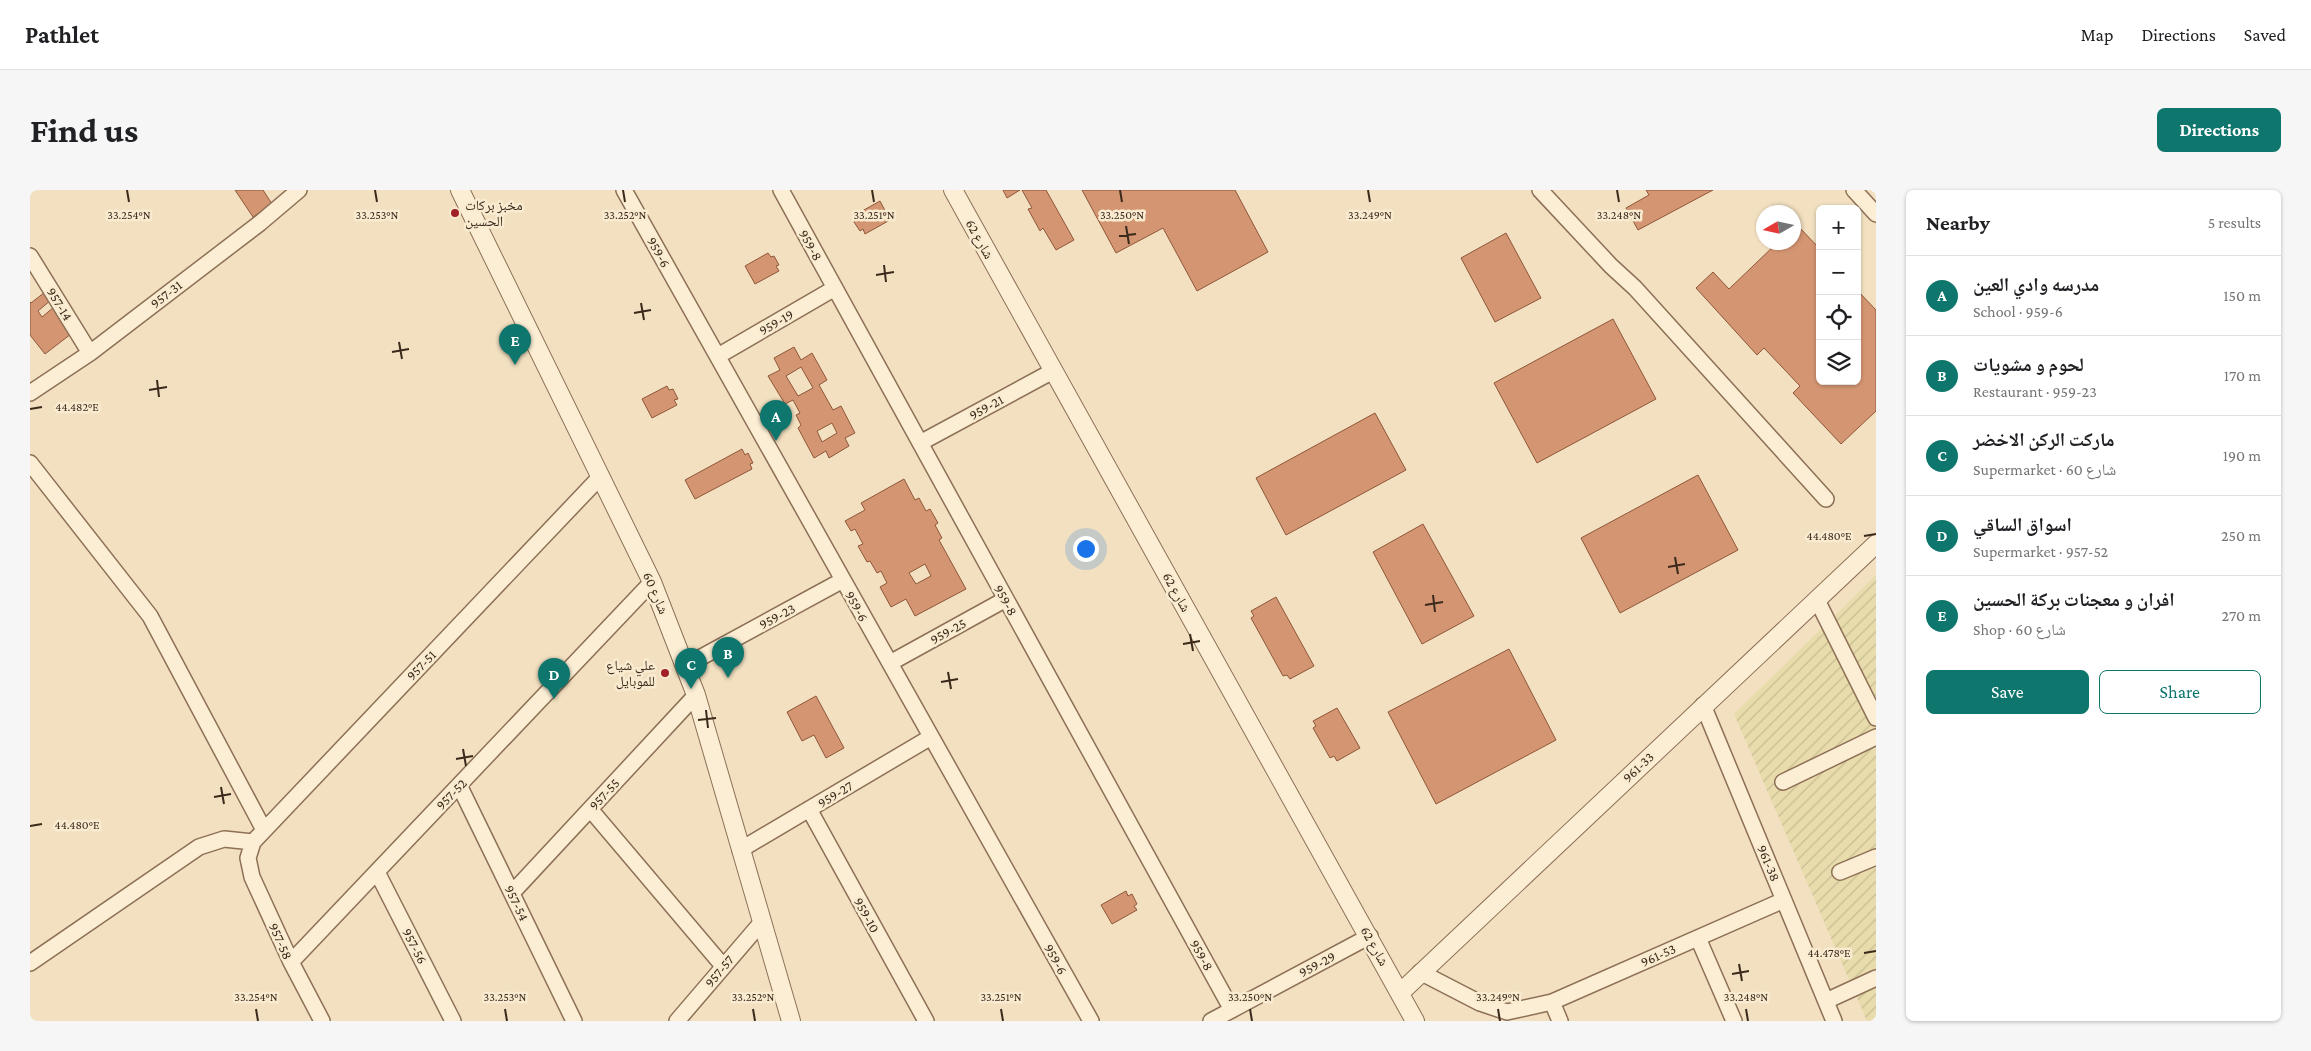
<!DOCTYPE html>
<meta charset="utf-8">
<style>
:root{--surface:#fff;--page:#f6f6f6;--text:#202124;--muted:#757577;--line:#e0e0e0;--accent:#0f766e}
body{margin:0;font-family:"Crimson Pro","Noto Naskh Arabic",serif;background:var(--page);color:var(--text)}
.controls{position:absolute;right:15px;top:15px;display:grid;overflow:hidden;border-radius:8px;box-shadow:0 1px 4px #0004}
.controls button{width:45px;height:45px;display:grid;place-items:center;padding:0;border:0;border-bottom:1px solid var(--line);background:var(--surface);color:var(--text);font:25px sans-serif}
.compass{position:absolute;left:1726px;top:15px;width:45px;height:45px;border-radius:50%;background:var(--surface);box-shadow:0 1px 4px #0004;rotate:261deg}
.you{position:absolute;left:1055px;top:358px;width:18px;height:18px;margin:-12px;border:4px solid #fff;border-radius:50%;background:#1a73e8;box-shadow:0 0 0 8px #1a73e833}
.badge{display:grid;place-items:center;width:32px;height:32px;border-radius:50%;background:var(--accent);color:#fff;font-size:16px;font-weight:700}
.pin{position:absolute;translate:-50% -41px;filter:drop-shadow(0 1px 2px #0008)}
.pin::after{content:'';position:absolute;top:26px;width:18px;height:15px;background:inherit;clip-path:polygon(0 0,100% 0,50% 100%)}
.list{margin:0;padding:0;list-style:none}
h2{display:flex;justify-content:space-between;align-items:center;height:65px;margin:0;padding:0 20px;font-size:21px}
h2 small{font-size:16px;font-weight:400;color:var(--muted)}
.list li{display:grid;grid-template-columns:32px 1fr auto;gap:15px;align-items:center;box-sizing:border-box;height:80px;padding:0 20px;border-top:1px solid var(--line)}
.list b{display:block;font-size:19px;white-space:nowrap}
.list p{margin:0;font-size:16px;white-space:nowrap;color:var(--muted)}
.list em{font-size:16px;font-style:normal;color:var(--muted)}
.actions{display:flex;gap:10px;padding:15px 20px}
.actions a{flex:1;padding:11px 0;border:1px solid var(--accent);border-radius:8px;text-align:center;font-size:18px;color:var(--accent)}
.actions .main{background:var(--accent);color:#fff}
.icon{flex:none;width:28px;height:28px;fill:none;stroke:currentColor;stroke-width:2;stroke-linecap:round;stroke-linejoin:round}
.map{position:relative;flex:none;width:1846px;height:831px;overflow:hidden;border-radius:8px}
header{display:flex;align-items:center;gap:30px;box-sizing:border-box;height:70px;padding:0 25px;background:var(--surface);border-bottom:1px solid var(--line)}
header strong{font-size:24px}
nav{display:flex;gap:28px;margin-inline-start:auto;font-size:18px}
.intro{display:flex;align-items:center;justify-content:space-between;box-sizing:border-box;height:120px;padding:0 30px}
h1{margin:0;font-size:35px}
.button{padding:12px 22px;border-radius:8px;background:var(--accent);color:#fff;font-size:18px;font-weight:700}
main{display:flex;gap:30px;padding:0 30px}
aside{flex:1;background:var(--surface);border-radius:8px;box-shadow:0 1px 4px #0004}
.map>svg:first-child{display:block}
.farmland{fill:url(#farmland-furrows)}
.building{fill:#d49572;stroke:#8e5739;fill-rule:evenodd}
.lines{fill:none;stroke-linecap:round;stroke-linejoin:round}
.minor-casing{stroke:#8d7056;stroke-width:18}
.tertiary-casing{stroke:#8d7056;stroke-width:20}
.minor{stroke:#fceed4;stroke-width:15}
.tertiary{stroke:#fceed4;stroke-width:18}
.ticks{fill:none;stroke:#3b291c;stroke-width:2}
.poi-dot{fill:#a22028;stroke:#f9ebd0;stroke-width:2}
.labels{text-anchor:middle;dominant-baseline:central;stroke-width:5;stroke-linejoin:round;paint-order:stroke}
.poi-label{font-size:14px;fill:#3b291c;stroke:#f9ebd0;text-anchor:start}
.street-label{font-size:14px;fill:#3b291c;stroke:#f9ebd0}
.ticks-label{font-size:12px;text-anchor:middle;fill:#3b291c;stroke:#f9ebd0;stroke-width:5;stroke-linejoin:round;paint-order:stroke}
</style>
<header>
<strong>Pathlet</strong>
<nav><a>Map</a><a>Directions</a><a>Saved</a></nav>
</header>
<div class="intro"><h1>Find us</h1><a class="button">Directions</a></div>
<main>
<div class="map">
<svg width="1846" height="831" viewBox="0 0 1846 831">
<defs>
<pattern id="farmland-furrows" width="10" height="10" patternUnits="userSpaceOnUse" patternTransform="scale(1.25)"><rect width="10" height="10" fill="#e8dcac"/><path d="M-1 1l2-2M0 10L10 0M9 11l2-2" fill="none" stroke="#c8bd93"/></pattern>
</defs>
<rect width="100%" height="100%" fill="#f2e0c0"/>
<path class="farmland" d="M1846 385V831H1837L1704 524Z"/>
<path class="building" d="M205 0H233L242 14 223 27Z
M973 0H990L977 8Z
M992 0H1016L1044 50 1026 60 1013 38 1010 41 998 19 1002 18Z
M1052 0H1205L1238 62 1167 101 1133 38 1086 63Z
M1616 0H1683L1608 40 1596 18 1619 5Z
M850 11 860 30 835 44 833 39 830 41 824 32 827 30 825 25Z
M1767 35 1790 59V191H1827V100L1846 120V221L1811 254 1763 203 1770 196 1734 158 1727 165 1666 98 1683 82 1699 99 1748 52H1764V38Z
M1476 43 1511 108 1465 132 1431 68Z
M738 63 741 67 744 66 749 75 746 76 749 81 725 94 715 76Z
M15 102 21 110 8 121 12 127 24 117 35 131 32 133 41 144 15 164 0 145V112L1 113Z
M1583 129 1626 209 1507 273 1464 193Z
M764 157 771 170 782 163 797 190 789 195 803 220 811 216 825 243 815 248 819 256 799 268 796 261 784 268 768 238 771 235 766 225 770 223 763 210 755 214 738 186 750 180 744 168ZM771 177 783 198 768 206 756 186ZM802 233 807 243 792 252 787 241Z
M637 196 639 200 643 199 648 209 644 210 647 215 622 228 612 209Z
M1345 223 1376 280 1256 345 1226 288Z
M712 259 715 265 718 263 723 273 720 274 722 279 665 309 655 290Z
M1668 285 1708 360 1590 423 1551 348Z
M874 289 885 310 889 308 896 321 900 319 908 333 905 335 912 348 909 350 936 399 885 426 876 409 861 417 850 397 857 393 851 381 847 383 840 371 837 372 828 356 833 354 825 339 821 341 815 331 835 320 831 313ZM895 374 901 386 886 394 879 383Z
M1393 334 1444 426 1392 454 1343 362Z
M1246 407 1284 476 1260 489 1257 485 1253 486 1221 428 1224 426 1221 421Z
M1479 459 1526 550 1406 614 1358 522Z
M786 506 814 558 796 568 784 545 772 551 757 522Z
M1307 518 1330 558 1307 571 1304 566 1300 568 1283 538 1286 536 1283 531Z
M1096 701 1098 706 1102 704 1107 714 1104 716 1107 720 1082 734 1071 715Z"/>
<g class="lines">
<g class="minor-casing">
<path id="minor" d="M594 0 1061 831
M751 0 1202 820
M1510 0 1581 76 1605 98 1796 309
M1824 0 1846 24
M0 66 60 163
M688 166 805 98
M0 203 60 163 230 33 269 0
M890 253 1023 181
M0 273 120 426 234 640
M1787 410 1846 528
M860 473 976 409
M655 476 813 390
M1673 515 1804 831
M1753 592 1846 547
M429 595 544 831
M560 619 693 776
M779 619 896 831
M710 660 901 547
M347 682 423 831
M1810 682 1846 667
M482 703 666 505
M1668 748 1704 831
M261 772 622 392
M0 773 169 657 194 649 223 652
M1390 782 1450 813 1477 822 1522 812
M1796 811 1846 788
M292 831 261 772 222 687 218 668 223 652 571 286
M647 831 731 733
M1181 831 1340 746
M1530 831 1522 812 1754 710"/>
</g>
<g class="tertiary-casing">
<path id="tertiary" d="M430 0 622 392 666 505 761 831
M923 0 1385 831
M1371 802 1846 354"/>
</g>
<use href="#minor" class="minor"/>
<use href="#tertiary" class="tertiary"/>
</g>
<path class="ticks" d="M97 0 99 12M345 0 347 12M593 0 595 12M842 0 844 12M1090 0 1092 12M1338 0 1340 12M1587 0 1589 12M1096 36 1099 54M1089 46 1106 44M854 75 856 92M846 85 864 82M611 113 614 130M604 123 621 120M369 152 372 169M362 162 379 159M127 190 129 207M119 200 137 197M0 219 12 217M1834 346 1846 344M1645 367 1648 384M1638 377 1655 374M1403 405 1405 422M1395 415 1413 412M1160 444 1163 461M1153 454 1170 451M918 482 921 499M911 492 928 489M676 520 678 538M668 530 686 528M433 559 436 576M426 569 443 566M191 597 194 614M184 607 201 604M0 636 12 634M1834 763 1846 761M1709 774 1712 791M1702 784 1719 781M226 819 228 831M475 819 477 831M723 819 725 831M971 819 973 831M1220 819 1222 831M1468 819 1470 831M1716 819 1718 831"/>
<g class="poi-dot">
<circle cx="425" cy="23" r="5"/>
<circle cx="635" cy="483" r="5"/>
</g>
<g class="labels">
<g class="poi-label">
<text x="435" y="15">مخبز بركات<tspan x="435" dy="16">الحسين</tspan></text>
<text x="625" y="475" text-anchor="end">علي شياع<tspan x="625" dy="16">للموبايل</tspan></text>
</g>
<g class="street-label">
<text transform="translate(950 49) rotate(61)">شارع 62</text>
<text transform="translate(781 55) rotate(61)">959-8</text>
<text transform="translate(629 62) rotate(61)">959-6</text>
<text transform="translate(136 104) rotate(-38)">957-31</text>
<text transform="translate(30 114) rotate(58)">957-14</text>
<text transform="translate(746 132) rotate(-30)">959-19</text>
<text transform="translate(956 217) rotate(-29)">959-21</text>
<text transform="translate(1147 402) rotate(61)">شارع 62</text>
<text transform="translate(626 403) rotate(67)">شارع 60</text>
<text transform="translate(976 410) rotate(61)">959-8</text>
<text transform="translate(827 416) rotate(61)">959-6</text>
<text transform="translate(747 426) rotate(-28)">959-23</text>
<text transform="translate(918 441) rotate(-29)">959-25</text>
<text transform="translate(391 475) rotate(-46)">957-51</text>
<text transform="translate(1608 577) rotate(-43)">961-33</text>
<text transform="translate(421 604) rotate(-46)">957-52</text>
<text transform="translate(574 604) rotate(-47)">957-55</text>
<text transform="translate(805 604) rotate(-31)">959-27</text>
<text transform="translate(1739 673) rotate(67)">961-38</text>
<text transform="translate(487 713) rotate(64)">957-54</text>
<text transform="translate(837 725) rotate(61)">959-10</text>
<text transform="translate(251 751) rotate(66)">957-58</text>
<text transform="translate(385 756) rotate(63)">957-56</text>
<text transform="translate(1345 756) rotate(61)">شارع 62</text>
<text transform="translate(1172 765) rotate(61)">959-8</text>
<text transform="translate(1628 765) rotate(-24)">961-53</text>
<text transform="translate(1026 769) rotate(61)">959-6</text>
<text transform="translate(1287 774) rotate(-28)">959-29</text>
<text transform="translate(689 781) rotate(-50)">957-57</text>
</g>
</g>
<g class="ticks-label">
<text x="1092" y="29">33.250°N</text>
<text x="99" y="29">33.254°N</text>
<text x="347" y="29">33.253°N</text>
<text x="595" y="29">33.252°N</text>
<text x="844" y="29">33.251°N</text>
<text x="1340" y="29">33.249°N</text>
<text x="1589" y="29">33.248°N</text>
<text x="47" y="221">44.482°E</text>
<text x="1799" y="350">44.480°E</text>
<text x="47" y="639">44.480°E</text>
<text x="1799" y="767">44.478°E</text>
<text x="226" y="811">33.254°N</text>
<text x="475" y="811">33.253°N</text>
<text x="723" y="811">33.252°N</text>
<text x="971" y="811">33.251°N</text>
<text x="1220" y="811">33.250°N</text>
<text x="1468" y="811">33.249°N</text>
<text x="1716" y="811">33.248°N</text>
</g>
</svg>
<div class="controls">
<button>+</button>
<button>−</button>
<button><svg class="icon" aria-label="locate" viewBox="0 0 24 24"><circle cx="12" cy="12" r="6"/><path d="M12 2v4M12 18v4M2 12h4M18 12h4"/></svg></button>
<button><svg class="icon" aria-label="layers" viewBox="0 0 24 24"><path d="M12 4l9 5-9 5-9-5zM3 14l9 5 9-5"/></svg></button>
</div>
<svg class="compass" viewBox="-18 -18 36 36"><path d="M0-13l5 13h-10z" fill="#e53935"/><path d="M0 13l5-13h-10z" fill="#757577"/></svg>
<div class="you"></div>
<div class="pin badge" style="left:746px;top:251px">A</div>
<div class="pin badge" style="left:698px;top:488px">B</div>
<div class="pin badge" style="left:661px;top:499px">C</div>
<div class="pin badge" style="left:524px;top:509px">D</div>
<div class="pin badge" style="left:485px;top:175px">E</div>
</div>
<aside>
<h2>Nearby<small>5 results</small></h2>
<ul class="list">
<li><span class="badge">A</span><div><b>مدرسه وادي العين</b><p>School · 959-6</p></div><em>150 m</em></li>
<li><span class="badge">B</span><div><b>لحوم و مشويات</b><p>Restaurant · 959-23</p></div><em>170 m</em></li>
<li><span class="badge">C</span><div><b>ماركت الركن الاخضر</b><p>Supermarket · شارع 60</p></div><em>190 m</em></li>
<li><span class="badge">D</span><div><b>اسواق الساقي</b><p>Supermarket · 957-52</p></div><em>250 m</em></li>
<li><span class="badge">E</span><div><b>افران و معجنات بركة الحسين</b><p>Shop · شارع 60</p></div><em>270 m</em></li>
</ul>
<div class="actions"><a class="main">Save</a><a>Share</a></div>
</aside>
</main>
